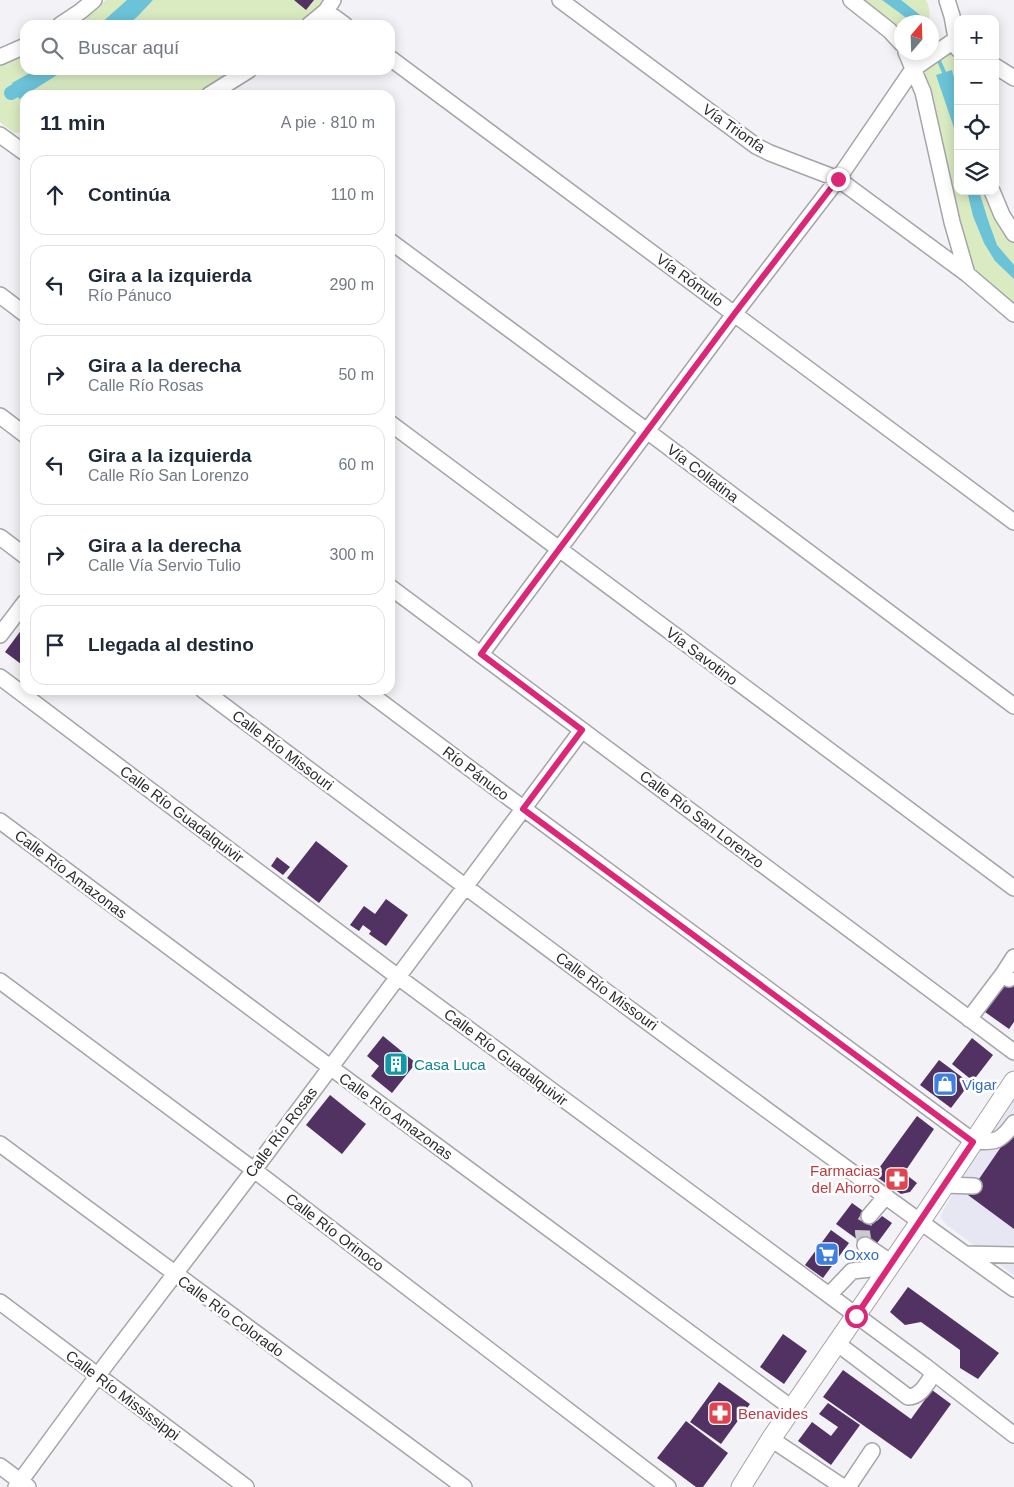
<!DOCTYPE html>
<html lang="es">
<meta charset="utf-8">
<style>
:root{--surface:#fff;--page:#f6f6f7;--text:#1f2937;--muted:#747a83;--line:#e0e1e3}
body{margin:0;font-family:Helvetica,sans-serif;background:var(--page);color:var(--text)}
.controls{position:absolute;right:15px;top:15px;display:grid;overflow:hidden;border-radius:10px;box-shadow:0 2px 12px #0003}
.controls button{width:45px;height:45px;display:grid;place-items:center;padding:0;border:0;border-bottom:1px solid var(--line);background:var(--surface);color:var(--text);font:25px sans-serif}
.compass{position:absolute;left:894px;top:15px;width:45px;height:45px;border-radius:50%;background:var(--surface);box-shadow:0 2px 12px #0003;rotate:19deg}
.stop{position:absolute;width:15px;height:15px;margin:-11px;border:4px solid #db2777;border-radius:50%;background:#fff}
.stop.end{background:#db2777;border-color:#fff;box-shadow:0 1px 5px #0008}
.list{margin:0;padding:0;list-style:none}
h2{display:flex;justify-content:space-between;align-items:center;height:65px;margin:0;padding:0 20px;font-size:21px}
h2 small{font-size:16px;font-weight:400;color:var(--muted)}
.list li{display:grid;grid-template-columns:32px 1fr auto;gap:15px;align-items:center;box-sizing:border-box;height:80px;margin:0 10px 10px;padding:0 10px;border:1px solid var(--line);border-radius:15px}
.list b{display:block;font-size:19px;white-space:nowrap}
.list p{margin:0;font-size:16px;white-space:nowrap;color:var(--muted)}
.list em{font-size:16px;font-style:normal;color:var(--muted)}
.icon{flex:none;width:28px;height:28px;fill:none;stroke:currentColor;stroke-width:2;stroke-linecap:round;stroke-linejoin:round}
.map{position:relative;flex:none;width:1014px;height:1487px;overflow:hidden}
.search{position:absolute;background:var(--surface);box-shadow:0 2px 12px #0003;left:20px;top:20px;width:375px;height:55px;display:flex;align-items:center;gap:12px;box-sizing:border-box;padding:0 18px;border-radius:15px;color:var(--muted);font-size:19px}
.panel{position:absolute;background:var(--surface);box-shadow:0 2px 12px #0003;left:20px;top:90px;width:375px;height:605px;border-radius:15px}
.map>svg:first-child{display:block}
.built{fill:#e7e7f4}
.green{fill:#daebc2}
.water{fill:#6cc3d8}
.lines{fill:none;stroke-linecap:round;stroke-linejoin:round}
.stream{stroke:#6cc3d8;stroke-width:4}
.canal{stroke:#6cc3d8;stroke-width:14}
.building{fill:#513263}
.minor-tunnel{stroke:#cacacf;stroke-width:15;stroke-dasharray:15 8;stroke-linecap:butt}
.minor-casing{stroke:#a4a4a9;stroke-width:18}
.major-casing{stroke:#a4a4a9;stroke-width:21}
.minor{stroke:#fff;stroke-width:15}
.major{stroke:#fff;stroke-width:19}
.route{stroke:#db2777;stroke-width:6}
.labels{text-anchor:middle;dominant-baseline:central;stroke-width:5;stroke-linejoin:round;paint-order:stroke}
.street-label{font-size:15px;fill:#2c2c2e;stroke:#fff}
.culture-label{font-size:15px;fill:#0d838f;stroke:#fff;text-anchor:start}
.shop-label{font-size:15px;fill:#366cbe;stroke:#fff;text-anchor:start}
.health-label{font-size:15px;fill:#be3a42;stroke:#fff;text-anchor:end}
</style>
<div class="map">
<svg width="1014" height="1487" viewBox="0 0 1014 1487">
<rect width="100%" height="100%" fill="#f2f2f7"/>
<path class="built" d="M1014 1100V1275L947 1225 943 1221 941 1216 943 1211 964 1174Z"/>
<path class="green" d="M106 0H324L319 6 295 25H75L86 17Z
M862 0H926C930 7 930 14 929 22H902L901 30Z
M955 40 958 49V191H992L1014 234V314L967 274 913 69Z
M25 54V70H236L220 82 188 95H25V132L14 133 0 122V65Z"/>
<path class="water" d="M127 0H153L137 17 127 25H99Z
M882 0H901L929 22H912Z
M35 70H65L19 99 12 83Z
M952 70 958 94V144L954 128 936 75Z
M967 191H979L988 220 997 245 1014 265V279L995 261 984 243 973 216Z"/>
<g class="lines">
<path class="stream" d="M937 56 946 77"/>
<path class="canal" d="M11 93 50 70"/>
</g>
<path class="building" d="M294 0H314L306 10Z
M25 625V667L5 652Z
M316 841 348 866 319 903 287 878Z
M277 857 290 867 283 875 271 866Z
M386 899 408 915 386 946 369 934 371 931 363 925 359 931 350 925 364 906 375 914Z
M1014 972V1022L1009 1029 985 1012Z
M383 1036 416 1063 392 1093 371 1076 379 1066 367 1056Z
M972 1038 993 1055 973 1081 952 1064Z
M939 1060 970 1083 951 1108 920 1085Z
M330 1095 366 1124 342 1154 306 1125Z
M917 1116 934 1129 904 1173 917 1183 910 1192 901 1194 874 1175Z
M1014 1128V1229L968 1195Z
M852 1203 877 1221 882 1216 892 1223 875 1246 865 1245 836 1224Z
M831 1230 849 1243 823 1278 805 1265Z
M908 1287 999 1353 978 1379 960 1368V1350L921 1322 905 1325 890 1312Z
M783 1334 807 1351 784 1384 760 1367Z
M843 1370 911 1419 932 1390 951 1404 911 1459 823 1397Z
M719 1382 750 1404 721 1444 690 1422Z
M828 1403 860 1425 831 1465 798 1441 812 1422 831 1436 838 1427 819 1414Z
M686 1421 728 1453 703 1487H696L657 1458Z"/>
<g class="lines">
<path class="minor-tunnel" d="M865 1245C862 1232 860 1227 869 1216"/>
<g class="minor-casing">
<path id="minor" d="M560 0 756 146 770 153 838 179 967 274
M851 0 889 30 902 44
M947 0 952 16 958 49
M326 11 345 25
M60 25 81 11 94 0
M309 25 326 11 333 0
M906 52 923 92 952 222 967 274 1014 314
M0 57 25 46
M390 58 1014 522
M995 66 1014 78
M209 95 249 70
M0 135 25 153
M992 191 1002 215 1014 234
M390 241 647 431 1014 706
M0 295 25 314
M0 416 25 435
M390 423 1014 888
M0 537 25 556
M390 587 1014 1052
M0 635 25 602
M481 654 735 313 838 179 913 69 955 40
M0 677 398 977 925 1366 1014 1435
M203 690C472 892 741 1094 1014 1289
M365 690 512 800 973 1141C996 1143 1001 1141 1014 1123
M0 821 330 1067 793 1409
M1009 979 1003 974 1014 957
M0 981 254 1170 668 1487
M969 1019 1003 974
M0 1144 464 1487
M944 1185 974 1186
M869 1216 886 1196
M865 1245 892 1263
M965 1254 1014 1255
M829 1295 852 1271 890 1267
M0 1302 246 1487
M838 1344 908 1397C921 1397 927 1383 934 1373
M771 1439 843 1487
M0 1466 28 1487
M16 1487 107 1363 254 1170 582 730
M848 1487 872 1451"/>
</g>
<g class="major-casing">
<path id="major" d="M741 1487 771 1439 920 1222 1014 1081"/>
</g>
<use href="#minor" class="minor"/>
<use href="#major" class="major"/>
</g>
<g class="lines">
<path class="route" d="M838 179 735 313 481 654 582 730 523 809 973 1142 856 1316"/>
</g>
<defs>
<g id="building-square" transform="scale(1.25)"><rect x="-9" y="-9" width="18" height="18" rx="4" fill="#0f9aa8" stroke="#fff"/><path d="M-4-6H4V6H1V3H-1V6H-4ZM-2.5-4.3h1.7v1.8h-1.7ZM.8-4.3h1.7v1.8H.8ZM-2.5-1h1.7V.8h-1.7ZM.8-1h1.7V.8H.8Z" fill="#fff"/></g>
<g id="shop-square" transform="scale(1.25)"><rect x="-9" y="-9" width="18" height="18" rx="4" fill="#3f7fe0" stroke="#fff"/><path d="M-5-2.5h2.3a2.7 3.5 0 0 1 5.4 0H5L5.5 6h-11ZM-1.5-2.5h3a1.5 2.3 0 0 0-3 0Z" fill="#fff"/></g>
<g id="pharmacy-square" transform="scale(1.25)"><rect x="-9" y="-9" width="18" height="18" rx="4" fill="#e0444e" stroke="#fff"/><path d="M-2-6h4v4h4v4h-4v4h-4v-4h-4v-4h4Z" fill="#fff"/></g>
<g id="supermarket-square" transform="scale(1.25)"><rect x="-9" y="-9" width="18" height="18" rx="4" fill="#3f7fe0" stroke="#fff"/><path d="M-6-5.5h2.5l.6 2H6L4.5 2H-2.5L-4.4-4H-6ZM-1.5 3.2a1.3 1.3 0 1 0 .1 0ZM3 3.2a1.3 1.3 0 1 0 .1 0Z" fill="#fff"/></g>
</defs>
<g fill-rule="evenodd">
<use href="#building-square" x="396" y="1064"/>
<use href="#shop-square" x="945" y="1084"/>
<use href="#pharmacy-square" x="897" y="1179"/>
<use href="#supermarket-square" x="827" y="1254"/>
<use href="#pharmacy-square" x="720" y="1413"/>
</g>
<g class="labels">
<g class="street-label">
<text transform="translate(734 128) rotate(35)">Vía Trionfa</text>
<text transform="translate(690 280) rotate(36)">Vía Rómulo</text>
<text transform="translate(703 473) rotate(37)">Vía Collatina</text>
<text transform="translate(702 656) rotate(37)">Vía Savotino</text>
<text transform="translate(283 750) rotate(37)">Calle Río Missouri</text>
<text transform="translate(476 773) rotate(37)">Río Pánuco</text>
<text transform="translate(182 814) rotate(37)">Calle Río Guadalquivir</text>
<text transform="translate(702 819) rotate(37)">Calle Río San Lorenzo</text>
<text transform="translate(71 874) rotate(37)">Calle Río Amazonas</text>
<text transform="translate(607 991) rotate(36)">Calle Río Missouri</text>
<text transform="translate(506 1057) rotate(37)">Calle Río Guadalquivir</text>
<text transform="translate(396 1116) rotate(36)">Calle Río Amazonas</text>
<text transform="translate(281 1132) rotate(-53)">Calle Río Rosas</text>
<text transform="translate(335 1232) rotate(37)">Calle Río Orinoco</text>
<text transform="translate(231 1316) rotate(36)">Calle Río Colorado</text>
<text transform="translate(123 1395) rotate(37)">Calle Río Mississippi</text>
</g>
<g class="culture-label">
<text x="414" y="1064">Casa Luca</text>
</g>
<g class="shop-label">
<text x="962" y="1084">Vigar</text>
<text x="844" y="1254">Oxxo</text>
</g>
<g class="health-label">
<text x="880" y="1170">Farmacias<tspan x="880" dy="17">del Ahorro</tspan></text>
<text x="738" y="1413" text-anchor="start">Benavides</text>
</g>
</g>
</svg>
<div class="controls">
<button>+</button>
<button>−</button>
<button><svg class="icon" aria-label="locate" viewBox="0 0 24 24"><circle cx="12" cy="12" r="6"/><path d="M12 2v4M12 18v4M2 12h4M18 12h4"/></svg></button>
<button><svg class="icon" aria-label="layers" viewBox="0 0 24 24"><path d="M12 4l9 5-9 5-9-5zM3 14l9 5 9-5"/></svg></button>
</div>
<svg class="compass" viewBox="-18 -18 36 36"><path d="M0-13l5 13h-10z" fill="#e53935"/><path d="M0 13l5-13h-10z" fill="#747a83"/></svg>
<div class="stop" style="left:856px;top:1316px"></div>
<div class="stop end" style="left:838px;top:179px"></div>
<div class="search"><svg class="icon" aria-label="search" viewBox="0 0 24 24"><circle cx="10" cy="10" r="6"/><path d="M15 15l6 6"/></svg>Buscar aquí</div>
<section class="panel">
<h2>11 min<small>A pie · 810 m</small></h2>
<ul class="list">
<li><svg class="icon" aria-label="ahead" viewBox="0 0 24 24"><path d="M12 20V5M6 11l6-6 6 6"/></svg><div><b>Continúa</b></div><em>110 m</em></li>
<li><svg class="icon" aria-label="left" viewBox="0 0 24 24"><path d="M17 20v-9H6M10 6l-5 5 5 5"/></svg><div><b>Gira a la izquierda</b><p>Río Pánuco</p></div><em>290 m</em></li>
<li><svg class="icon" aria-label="right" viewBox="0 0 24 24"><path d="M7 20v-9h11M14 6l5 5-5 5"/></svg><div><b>Gira a la derecha</b><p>Calle Río Rosas</p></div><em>50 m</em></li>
<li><svg class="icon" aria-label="left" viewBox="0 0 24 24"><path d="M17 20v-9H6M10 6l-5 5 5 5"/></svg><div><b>Gira a la izquierda</b><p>Calle Río San Lorenzo</p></div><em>60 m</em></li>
<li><svg class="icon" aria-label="right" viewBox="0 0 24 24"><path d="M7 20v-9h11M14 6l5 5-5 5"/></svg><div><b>Gira a la derecha</b><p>Calle Vía Servio Tulio</p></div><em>300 m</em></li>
<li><svg class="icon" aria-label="arrive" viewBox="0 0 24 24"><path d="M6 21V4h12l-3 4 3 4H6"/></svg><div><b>Llegada al destino</b></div></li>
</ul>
</section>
</div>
